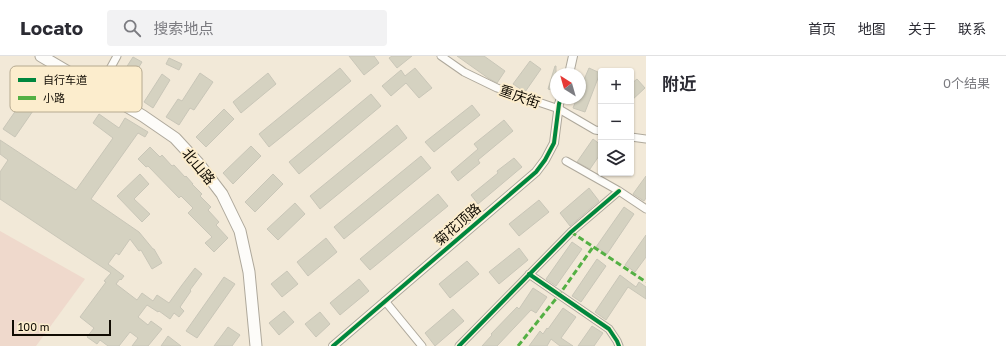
<!DOCTYPE html>
<html lang="zh">
<meta charset="utf-8">
<style>
:root{--surface:#fff;--page:#f2f2f3;--text:#2b2b33;--muted:#7c7c81;--line:#e1e1e2}
body{margin:0;font-family:"Golos Text","Noto Sans SC",sans-serif;background:var(--page);color:var(--text)}
.controls{position:absolute;right:12px;top:12px;display:grid;overflow:hidden;border-radius:4px;box-shadow:0 1px 3px #0004}
.controls button{width:36px;height:36px;display:grid;place-items:center;padding:0;border:0;border-bottom:1px solid var(--line);background:var(--surface);color:var(--text);font:20px sans-serif}
.compass{position:absolute;left:550px;top:12px;width:36px;height:36px;border-radius:50%;background:var(--surface);box-shadow:0 1px 3px #0004;rotate:323deg}
.scale{position:absolute;left:12px;bottom:10px;width:99px;box-sizing:border-box;padding-left:4px;border:2px solid #110c03;border-top:0;font-size:11px;line-height:14px;white-space:nowrap;color:#110c03;-webkit-text-stroke:3px #fcedcd;paint-order:stroke}
.list{margin:0;padding:0;list-style:none}
h2{display:flex;justify-content:space-between;align-items:center;height:52px;margin:0;padding:0 16px;font-size:17px}
h2 small{font-size:13px;font-weight:400;color:var(--muted)}
.icon{flex:none;width:22px;height:22px;fill:none;stroke:currentColor;stroke-width:2;stroke-linecap:round;stroke-linejoin:round}
.map{position:relative;flex:none;width:646px;height:290px;overflow:hidden}
header{display:flex;align-items:center;gap:24px;box-sizing:border-box;height:56px;padding:0 20px;background:var(--surface);border-bottom:1px solid var(--line)}
header strong{font-size:19px}
nav{display:flex;gap:22px;margin-inline-start:auto;font-size:14px}
.search{width:280px;height:36px;background:var(--page);display:flex;align-items:center;gap:10px;box-sizing:border-box;padding:0 14px;border-radius:4px;color:var(--muted);font-size:15px}
main{display:flex}
aside{flex:1;background:var(--surface)}
.map>svg:first-child{display:block}
.green{fill:#efd9cc}
.building{fill:#d5d2c1;stroke:#c9c6b8}
.lines{fill:none;stroke-linecap:round;stroke-linejoin:round}
.minor-casing{stroke:#aea89b;stroke-width:9}
.tertiary-casing{stroke:#aea89b;stroke-width:10}
.primary-casing{stroke:#aea89b;stroke-width:13}
.minor{stroke:#fdfcf9;stroke-width:7}
.tertiary{stroke:#fdfcf9;stroke-width:8}
.primary{stroke:#fdfcf9;stroke-width:11}
.quiet{stroke:#54b044;stroke-width:3;stroke-dasharray:6 3;stroke-linecap:butt}
.cycleway-casing{stroke:#fcedcd;stroke-width:6}
.cycleway{stroke:#00873e;stroke-width:4}
.labels{text-anchor:middle;dominant-baseline:central;stroke-width:4;stroke-linejoin:round;paint-order:stroke}
.street-label{font-size:14px;fill:#110c03;stroke:#fcedcd}
.key{fill:#fcedcd;stroke:#b6aa90;stroke-width:1}
.key-label{font-size:11px;fill:#110c03}
</style>
<header>
<strong>Locato</strong>
<div class="search"><svg class="icon" aria-label="search" viewBox="0 0 24 24"><circle cx="10" cy="10" r="6"/><path d="M15 15l6 6"/></svg>搜索地点</div>
<nav><a>首页</a><a>地图</a><a>关于</a><a>联系</a></nav>
</header>
<main>
<div class="map">
<svg width="646" height="290" viewBox="0 0 646 290">
<rect width="100%" height="100%" fill="#f2e9d8"/>
<path class="green" d="M0 175 85 223 36 290H0Z"/>
<path class="building" d="M349 0H374L379 7 364 19Z
M392 0H412L397 12 389 2Z
M457 0H484L505 15 497 27 488 22Z
M133 1 142 6 124 35 115 29Z
M169 2 182 8 179 14 166 8Z
M530 5 541 13 525 36 513 28Z
M555 10H556V30L555 35 548 33Z
M340 12 351 25 269 91 259 78Z
M415 12 432 32 419 42 406 27 391 40 382 30 401 14 405 20Z
M589 12 600 17 585 56 573 52 577 42H580V33Z
M43 15 55 23 15 81 3 73Z
M200 17 213 26 194 54 190 52 179 69 166 61 178 43 182 45Z
M268 17 276 28 241 57 233 46Z
M162 18 170 24 153 52 144 46Z
M637 23 645 32 631 45V28Z
M371 38 381 50 299 118 289 106Z
M472 49 480 59 434 96 425 86Z
M224 53 234 63 206 91 196 81Z
M99 58 119 72 125 62 148 76 145 81 138 77 91 143 139 176 153 193H154L162 207 152 213 141 194 139 195 130 183 119 199 116 197 108 208 124 220 121 224 120 223 116 228 137 244 142 237 153 245 157 239 169 247 182 229 195 212 202 218 190 234 191 235 180 251 184 255 179 261 174 257 170 263 159 255 158 256 147 249 138 261 148 269 151 265 162 273 148 290H132L138 282 130 276 119 290H108L100 284 97 288 87 281 94 272 80 261 106 226 104 225 111 217 0 143V116L8 104 0 98V84L76 134 113 82 93 67Z
M504 64 513 75 478 104 480 107 458 125 451 116 478 93 474 88Z
M397 69 407 82 320 153 310 140Z
M593 83 601 89V97L590 113 577 106Z
M251 90 261 100 233 128 223 117Z
M150 91 160 101 162 99 172 110 174 109 185 121 186 120 193 128H192L202 138 200 140 211 151 208 154 219 166 216 169 228 182 214 196 205 187 212 181 188 157 193 152 181 140 179 142 148 110 146 111 138 103Z
M421 100 431 112 344 183 334 171Z
M514 102 522 111 478 148 471 139 498 117 497 115Z
M140 118 149 128 134 143 150 158 142 166 117 140Z
M273 118 283 128 255 156 245 146Z
M646 120V142L644 145 633 138Z
M589 132 599 145 570 170 560 157Z
M438 138 448 150 370 214 360 203Z
M539 144 549 156 519 180 509 168Z
M295 147 305 158 278 184 267 173Z
M624 151 634 158 607 198 596 191Z
M646 179V201L635 216 625 209Z
M326 182 337 196 308 220 297 206Z
M572 186 582 193 556 230 546 223Z
M519 192 528 204 499 228 489 216Z
M597 203 606 210 581 246 572 240Z
M467 205 479 218 450 242 439 228Z
M287 215 298 228 282 241 271 228Z
M620 219 636 231 639 226 646 231V243L628 231 606 264 595 256Z
M224 221 235 228 197 282 186 275Z
M359 223 369 235 340 259 330 247Z
M533 232 547 241 536 257 531 254 497 290H482L492 279 491 278 517 251 519 253Z
M563 252 576 261 561 282 573 290H560L551 283 547 290H529L540 275 543 278 547 272 548 273Z
M453 253 464 265 435 290 425 277Z
M284 255 294 266 279 279 269 267Z
M320 256 330 268 316 281 305 268Z
M592 270 603 277 594 290H578Z
M228 271 240 279 232 290H214Z
M168 280 181 290H161Z"/>
<g class="lines">
<g class="minor-casing">
<path id="minor" d="M441 0 464 16 497 32 559 53 595 74 601 75
M99 33 117 0
M631 81 646 83
M566 105 619 135 646 153
M529 218 609 273 617 285 619 290
M385 245 422 290
M459 290 571 176 619 135"/>
</g>
<g class="tertiary-casing">
<path id="tertiary" d="M569 18 573 0
M333 290 536 116 545 104 554 87 559 48 561 42"/>
</g>
<g class="primary-casing">
<path id="primary" d="M41 0 143 60 175 82 199 108 222 138 240 175 249 216 256 290"/>
</g>
<use href="#minor" class="minor"/>
<use href="#tertiary" class="tertiary"/>
<use href="#primary" class="primary"/>
<path class="quiet" d="M571 176 646 226
M518 290 559 239 593 191"/>
<g class="cycleway-casing">
<path id="cycleway" d="M529 218 609 273 617 285 619 290
M333 290 536 116 545 104 554 87 559 48 561 42
M459 290 571 176 619 135"/>
</g>
<use href="#cycleway" class="cycleway"/>
</g>
<g class="labels">
<g class="street-label">
<text transform="translate(520 40) rotate(19)">重庆街</text>
<text transform="translate(199 110) rotate(50)">北山路</text>
<text transform="translate(457 168) rotate(-41)">菊花顶路</text>
</g>
</g>
<rect x="10" y="10" width="132" height="46" rx="6" class="key"/>
<rect x="18" y="22" width="18" height="4" fill="#00873e"/>
<rect x="18" y="40" width="18" height="4" fill="#54b044"/>
<g class="key-label">
<text x="43" y="28">自行车道</text>
<text x="43" y="46">小路</text>
</g>
</svg>
<div class="controls">
<button>+</button>
<button>−</button>
<button><svg class="icon" aria-label="layers" viewBox="0 0 24 24"><path d="M12 4l9 5-9 5-9-5zM3 14l9 5 9-5"/></svg></button>
</div>
<svg class="compass" viewBox="-18 -18 36 36"><path d="M0-13l5 13h-10z" fill="#e53935"/><path d="M0 13l5-13h-10z" fill="#7c7c81"/></svg>
<div class="scale">100 m</div>
</div>
<aside>
<h2>附近<small>0个结果</small></h2>
<ul class="list">
</ul>
</aside>
</main>
